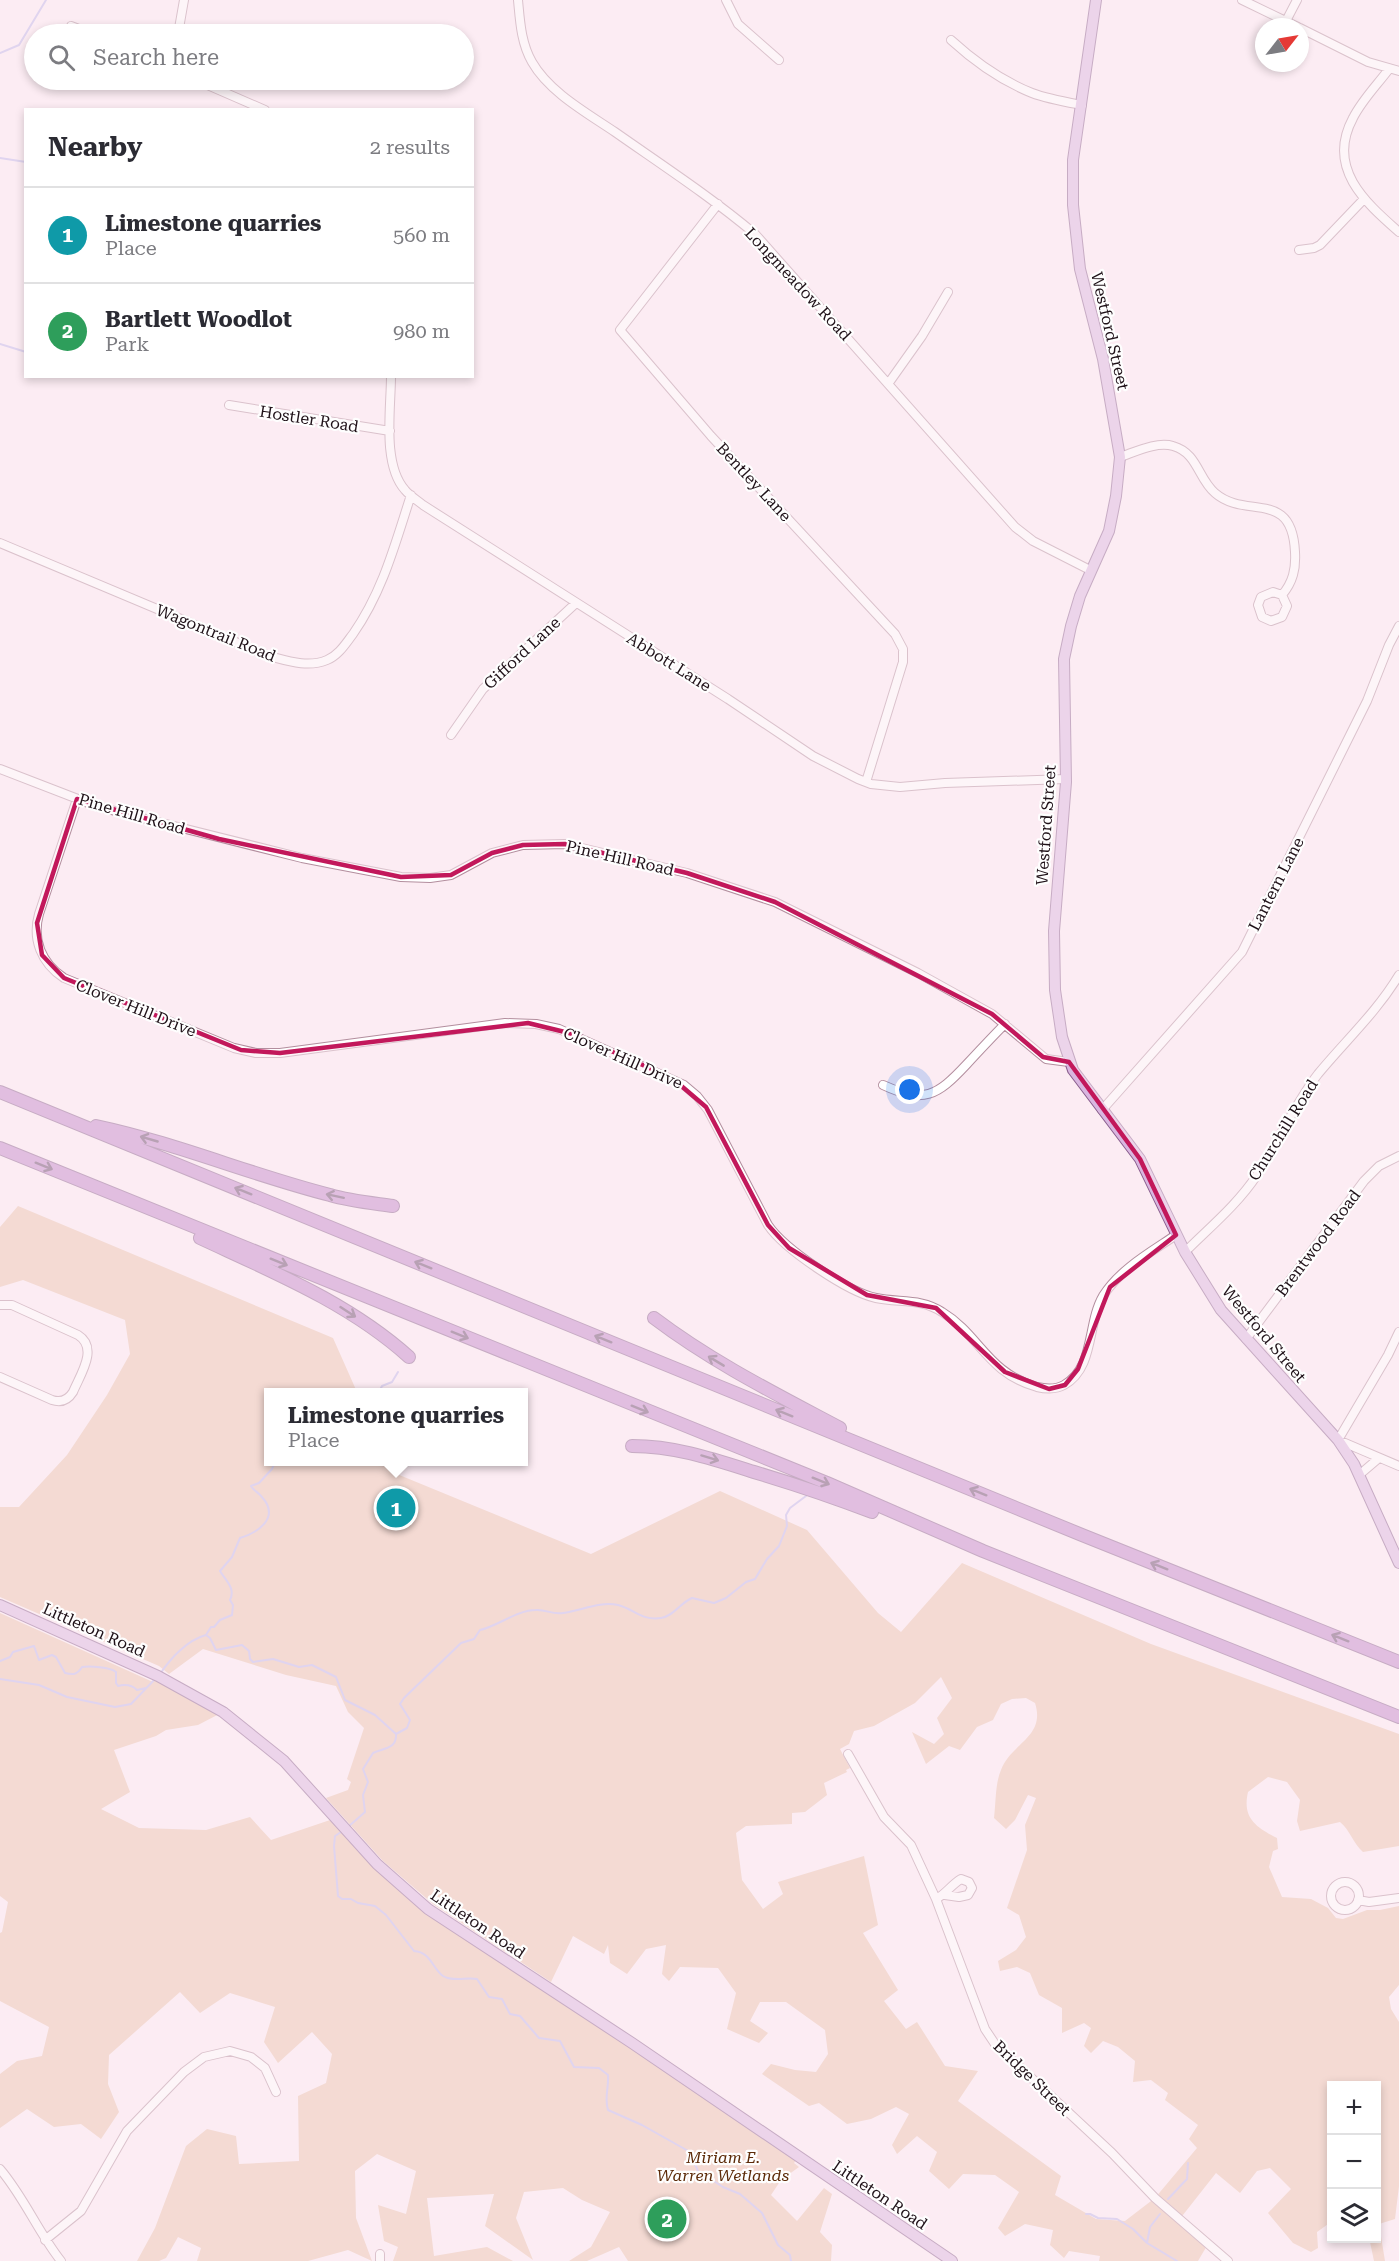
<!DOCTYPE html>
<meta charset="utf-8">
<style>
:root{--surface:#fff;--page:#f7f7f7;--text:#2b2b33;--muted:#7c7c81;--line:#e1e1e2;--accent:#0b8043}
body{margin:0;font-family:"Roboto Serif",serif;background:var(--page);color:var(--text)}
.controls{position:absolute;right:18px;bottom:18px;display:grid;overflow:hidden;border-radius:0px;box-shadow:0 3px 9px #0003}
.controls button{width:54px;height:54px;display:grid;place-items:center;padding:0;border:0;border-bottom:2px solid var(--line);background:var(--surface);color:var(--text);font:30px sans-serif}
.compass{position:absolute;left:1255px;top:18px;width:54px;height:54px;border-radius:50%;background:var(--surface);box-shadow:0 3px 9px #0003;rotate:59deg}
.you{position:absolute;left:910px;top:1090px;width:21px;height:21px;margin:-15px;border:4px solid #fff;border-radius:50%;background:#1a73e8;box-shadow:0 0 0 9px #1a73e833}
.badge{display:grid;place-items:center;width:39px;height:39px;border-radius:50%;background:var(--accent);color:#fff;font-size:20px;font-weight:700}
.pin{position:absolute;translate:-50% -50%;border:3px solid #fff;box-shadow:0 2px 6px #0006}
.popup{position:absolute;left:264px;top:1388px;width:264px;height:78px;box-sizing:border-box;display:grid;place-content:center;border-radius:0px;background:var(--surface);filter:drop-shadow(0 2px 4px #0005);font-size:20px;white-space:nowrap;color:var(--muted)}
.popup b{font-size:22px;color:var(--text)}
.popup::after{content:'';position:absolute;left:50%;top:100%;margin-left:-12px;border:12px solid transparent;border-top-color:var(--surface)}
.list{margin:0;padding:0;list-style:none}
h2{display:flex;justify-content:space-between;align-items:center;height:78px;margin:0;padding:0 24px;font-size:26px}
h2 small{font-size:20px;font-weight:400;color:var(--muted)}
.list li{display:grid;grid-template-columns:39px 1fr auto;gap:18px;align-items:center;box-sizing:border-box;height:96px;padding:0 24px;border-top:2px solid var(--line)}
.list b{display:block;font-size:22px;white-space:nowrap}
.list p{margin:0;font-size:20px;white-space:nowrap;color:var(--muted)}
.list em{font-size:20px;font-style:normal;color:var(--muted)}
.icon{flex:none;width:33px;height:33px;fill:none;stroke:currentColor;stroke-width:2;stroke-linecap:round;stroke-linejoin:round}
.map{position:relative;flex:none;width:1399px;height:2261px;overflow:hidden}
.search{position:absolute;background:var(--surface);box-shadow:0 3px 9px #0003;left:24px;top:24px;width:450px;height:66px;display:flex;align-items:center;gap:15px;box-sizing:border-box;padding:0 21px;border-radius:33px;color:var(--muted);font-size:22px}
.panel{position:absolute;background:var(--surface);box-shadow:0 3px 9px #0003;left:24px;top:108px;width:450px;height:270px;border-radius:0px}
.map>svg:first-child{display:block}
.green{fill:#eac3ae;fill-rule:evenodd}
.lines{fill:none;stroke-linecap:round;stroke-linejoin:round}
.stream{stroke:#beb6ec;stroke-width:2}
.minor-casing{stroke:#b38e9e;stroke-width:10}
.major-casing{stroke:#885d8c;stroke-width:12}
.highway-casing{stroke:#885d8c;stroke-width:14}
.minor{stroke:#fff;stroke-width:8}
.major{stroke:#d9b6e0;stroke-width:10}
.highway{stroke:#c086cb;stroke-width:12}
.oneway{stroke:#674669}
.marked{fill:none;stroke:#c2185b;stroke-width:4.5;stroke-linejoin:round}
.labels{text-anchor:middle;dominant-baseline:central;stroke-width:4.5;stroke-linejoin:round;paint-order:stroke}
.street-label{font-size:16px;fill:#1f1118;stroke:#fefefe}
.park-label{font-size:16px;font-style:italic;fill:#5c2a08;stroke:#fefefe}
</style>
<div class="map">
<svg width="1399" height="2261" viewBox="0 0 1399 2261">
<rect width="100%" height="100%" fill="#fcecf3"/>
<path class="green" d="M18 1206 333 1338 357 1392H268V1462H388L392 1472 591 1554 720 1491 807 1530 878 1613 901 1632 962 1563 1151 1644 1399 1734V1846L1363 1852C1353 1843 1350 1830 1340 1822L1300 1831 1297 1821 1300 1800 1287 1782 1268 1777 1248 1792C1242 1818 1256 1827 1277 1838L1278 1849 1273 1851 1269 1867 1282 1897 1311 1899 1328 1908 1336 1918 1343 1919 1367 1910H1380L1399 1906V1985L1389 1997 1391 2009 1399 2022V2186L1395 2219 1379 2224 1385 2261H1374L1370 2242 1367 2239 1376 2238V2086H1332L1331 2222 1317 2232 1318 2248 1311 2252 1293 2243 1268 2213 1291 2189 1270 2168 1257 2171 1240 2193 1216 2173 1179 2220 1208 2244 1198 2261H1099L1100 2256 1069 2251 1064 2258 1050 2245 1053 2230 1025 2224 1005 2236 998 2228 1019 2192 995 2175 963 2174 949 2189 929 2171 937 2152 917 2136 897 2154 892 2145 909 2114 896 2107 871 2119 847 2124 819 2103 809 2106 762 2074 771 2064 795 2070 816 2072 828 2054 825 2030 786 2002H760L750 2021 768 2033 759 2043 727 2029 736 1993 718 1968 680 1967 669 1981 662 1974 666 1945 646 1949 627 1974 610 1963 608 1945 604 1954 573 1936 551 1982 433 1904 383 1861 326 1798 348 1790 351 1782 347 1779 364 1728 348 1712 336 1686 286 1675 203 1649 169 1674 159 1666 0 1597V1507H19L67 1455 107 1395 130 1354 125 1320 23 1280 0 1287V1227ZM941 1677 952 1698 937 1718 944 1734 934 1744 912 1732 926 1764 949 1746 960 1750 977 1727 993 1720 1001 1704 1012 1699 1026 1698 1035 1703C1046 1737 1011 1743 1001 1770 995 1784 996 1803 994 1818L1006 1829 1015 1820 1028 1795 1036 1798 1025 1825 1027 1850 1007 1908 1019 1915 1026 1937 1016 1950 998 1961 1000 1971 1017 1967 1030 1973 1039 1995 1062 2008V2033L1084 2023 1091 2028 1084 2046 1091 2053 1103 2041 1118 2047 1135 2061 1133 2082 1151 2080 1168 2093 1165 2100 1198 2125 1189 2139 1197 2148 1155 2198 1125 2221 1096 2219 1055 2195 1061 2176 958 2101 978 2071 945 2066 917 2022 906 2029 884 2001 898 1990 863 1933 878 1925 864 1856 778 1882 783 1894 763 1909 742 1880 736 1833 746 1826 792 1824V1813L805 1812 827 1795 824 1783 847 1772 846 1770 850 1768 840 1749 849 1744 854 1731 874 1726 915 1703Z
M0 1613 153 1682 158 1676 223 1712 198 1725 166 1730 156 1736 114 1750 130 1792 101 1809 139 1828 206 1830 250 1817 271 1840 336 1818 394 1881 798 2158 794 2163 799 2167 781 2180 771 2195 797 2221 824 2188 832 2194 820 2232 832 2245 831 2261H628L619 2247 587 2261H569L591 2247 610 2212 582 2200 563 2188 524 2192 516 2218 533 2260 485 2226 494 2194 427 2198 434 2256 487 2247 513 2261H393L398 2247 384 2241 378 2205 406 2214 416 2171 377 2154 355 2171 356 2218 372 2261 348 2250 308 2261H197L201 2248 178 2237 166 2258 159 2261H137L155 2228 186 2146 207 2129 236 2136 239 2164 299 2161 298 2096 326 2083 332 2054 312 2032 278 2063 264 2042 275 2007 230 1993 200 2013 180 1992 109 2055 108 2084 119 2112 101 2139 81 2124 54 2127 27 2109 0 2128V2074L17 2061 42 2056 49 2027 0 2001V1933L2 1932 8 1902 0 1896Z"/>
<g class="lines">
<path class="stream" d="M0 53 19 45 46 0
M0 158 26 162
M0 344 26 352
M379 1392 382 1386 392 1382 398 1372
M206 1635 211 1627H214L220 1620 232 1615 233 1605 230 1600C236 1588 225 1580 220 1571L232 1557 240 1538C259 1532 281 1517 261 1496 258 1492 254 1491 251 1486L259 1483 272 1469 275 1462
M0 1661 10 1657 13 1652 34 1646 39 1660 52 1655 56 1657 65 1673C73 1675 77 1675 82 1667 90 1666 110 1667 116 1672V1683L118 1686C126 1684 132 1685 137 1690L146 1688
M160 1674C170 1659 187 1640 206 1635L210 1638 216 1650 242 1645 249 1651 250 1659 253 1662 273 1659 299 1667 312 1665 336 1677 345 1700 375 1715 396 1734C397 1749 383 1748 373 1753L363 1769 368 1782 363 1795 365 1812 348 1827
M0 1679 39 1685 67 1697 115 1707 131 1704 156 1678
M396 1734 407 1728 410 1720 400 1704 404 1698 461 1643 474 1639 480 1630C498 1626 517 1610 536 1610 545 1609 553 1615 563 1613 581 1611 599 1601 618 1605 634 1609 642 1621 661 1618 674 1616 680 1603 692 1598L714 1603 726 1598 746 1582 755 1579 767 1559 779 1546 787 1526 786 1515 790 1508 806 1496
M341 1832 335 1836 334 1846 338 1896 342 1899H351L358 1903 375 1906 386 1915 414 1951C431 1952 432 1968 443 1976 452 1982 467 1977 477 1979L489 1997 502 1999 510 2014 520 2016 539 2038 560 2041 574 2067 599 2068 608 2075C609 2088 604 2098 608 2110L642 2125 690 2152 698 2171 723 2187 740 2194 762 2213 778 2245 790 2255 791 2261
M1168 2199 1187 2179 1188 2163
M1086 2214H1090L1098 2218 1117 2219 1133 2229 1147 2243 1177 2261
M1147 2243 1150 2227 1160 2214"/>
<g class="minor-casing">
<path id="minor" d="M518 0C520 21 521 43 532 62 549 92 587 113 615 132 662 165 711 197 755 234L1015 527 1033 541 1090 570
M726 0 738 24 779 60
M1242 0 1298 27
M1286 21 1297 0
M71 26 92 34
M1300 28 1368 62 1399 71
M178 34 184 0
M951 40C974 61 1002 81 1032 93 1048 99 1066 102 1082 105
M1389 69C1377 85 1362 100 1353 118 1326 168 1365 202 1399 232
M196 80 265 110
M718 204 620 330 711 436 895 634 903 649V662L866 782
M1299 250 1314 248 1320 245 1363 200
M391 376C391 409 382 464 405 490 410 496 417 500 423 505L728 699 813 756 858 779 871 784 900 787 945 783 1066 779
M888 384 922 336 948 292
M229 405 390 431
M1120 457C1135 452 1157 441 1173 446 1198 453 1198 479 1215 493 1246 520 1292 488 1295 552 1296 569 1293 582 1282 595L1273 592 1261 597 1258 605 1262 617 1271 621 1282 617 1287 606 1282 595
M0 543 269 656C288 661 308 668 327 660 339 655 346 643 353 634 383 591 395 544 411 495
M451 735 483 689 576 603
M0 769 96 806 134 816 302 858 401 877 430 878 451 875 492 853 523 845 565 844 687 873 775 902 918 973 992 1014 1046 1059 1069 1062
M77 799 39 914C32 939 41 963 64 978L234 1048 256 1053H280L505 1023 536 1024 559 1029 684 1085 697 1096 708 1110 768 1225C784 1249 848 1292 876 1298 899 1303 921 1298 942 1312 980 1335 987 1373 1037 1387 1046 1389 1055 1390 1064 1385 1095 1368 1087 1323 1103 1296 1120 1269 1151 1252 1176 1235
M883 1085C924 1104 937 1096 966 1065 979 1051 992 1037 1005 1024
M1102 1110 1242 952 1367 701 1389 645 1399 626
M1185 1252C1209 1228 1238 1204 1257 1175 1278 1142 1294 1105 1318 1074 1346 1040 1376 1013 1399 975
M0 1305H12L78 1335C99 1348 80 1375 73 1392 68 1400 61 1403 52 1400L0 1377
M1399 1332 1388 1355 1338 1440 1399 1466
M1246 1339 1364 1181 1379 1166 1399 1156
M1359 1475 1379 1458
M848 1754 884 1817 911 1845 936 1899 985 2029 995 2044 1112 2153 1155 2198 1228 2261
M1331 1896a14 14 0 1 1 28 0a14 14 0 1 1-28 0Z
M936 1899C946 1894 951 1885 961 1879L969 1882 972 1888 968 1895 959 1897 945 1895
M1358 1900 1369 1902 1399 1898
M0 2169C24 2197 38 2232 61 2261
M45 2240 81 2211 127 2131 184 2072 204 2057 230 2051 251 2057 265 2068 276 2092
M380 2254V2261"/>
</g>
<g class="major-casing">
<path id="major" d="M1096 0 1073 160V205L1080 269 1103 359 1120 457 1116 496 1109 531 1080 596 1071 626 1064 659 1066 782 1054 931 1055 990 1062 1037 1073 1070 1140 1159 1185 1252 1221 1310 1338 1440 1354 1464 1399 1563
M0 1605 158 1676 223 1712 284 1761 377 1864 428 1909 632 2043 952 2261"/>
</g>
<g class="highway-casing">
<path id="highway" d="M0 1092 1082 1535 1399 1662
M96 1126C176 1143 251 1175 330 1195 350 1201 372 1203 393 1206
M0 1148 827 1483 983 1551 1399 1717
M200 1238C273 1272 349 1303 409 1357
M654 1318C712 1362 776 1394 840 1428
M632 1446C675 1446 713 1459 754 1472 794 1484 833 1497 872 1512"/>
</g>
<use href="#minor" class="minor"/>
<use href="#major" class="major"/>
<use href="#highway" class="highway"/>
</g>
<defs><path id="oneway-shaft" d="M-6 0H5M1.5-3L5.5 0L1.5 3" fill="none" stroke-width="1.6" stroke-linecap="round" stroke-linejoin="round" transform="scale(1.5)"/></defs>
<g class="oneway">
<use href="#oneway-shaft" transform="translate(149 1139) rotate(-164)"/>
<use href="#oneway-shaft" transform="translate(44 1166) rotate(22)"/>
<use href="#oneway-shaft" transform="translate(243 1191) rotate(-158)"/>
<use href="#oneway-shaft" transform="translate(335 1196) rotate(-168)"/>
<use href="#oneway-shaft" transform="translate(279 1262) rotate(22)"/>
<use href="#oneway-shaft" transform="translate(423 1265) rotate(-158)"/>
<use href="#oneway-shaft" transform="translate(348 1312) rotate(33)"/>
<use href="#oneway-shaft" transform="translate(460 1335) rotate(22)"/>
<use href="#oneway-shaft" transform="translate(603 1339) rotate(-158)"/>
<use href="#oneway-shaft" transform="translate(716 1361) rotate(-149)"/>
<use href="#oneway-shaft" transform="translate(640 1409) rotate(22)"/>
<use href="#oneway-shaft" transform="translate(784 1413) rotate(-158)"/>
<use href="#oneway-shaft" transform="translate(710 1458) rotate(17)"/>
<use href="#oneway-shaft" transform="translate(821 1481) rotate(22)"/>
<use href="#oneway-shaft" transform="translate(978 1492) rotate(-158)"/>
<use href="#oneway-shaft" transform="translate(1159 1566) rotate(-158)"/>
<use href="#oneway-shaft" transform="translate(1340 1638) rotate(-158)"/>
</g>
<path d="M0 0H1399V2261H0ZM77 799 219 839 401 877 451 875 492 853 523 845 565 844 687 873 775 902 992 1014 1043 1057 1069 1062 1140 1159 1176 1235 1110 1287 1078 1369 1065 1385 1049 1389 1005 1372 936 1308 867 1295 789 1248 768 1225 706 1107 672 1078 573 1034 528 1023 280 1053 241 1050 64 978 42 955 37 923Z" fill="#fcecf3" fill-opacity=".55" fill-rule="evenodd"/>
<path class="marked" d="M77 799 219 839 401 877 451 875 492 853 523 845 565 844 687 873 775 902 992 1014 1043 1057 1069 1062 1140 1159 1176 1235 1110 1287 1078 1369 1065 1385 1049 1389 1005 1372 936 1308 867 1295 789 1248 768 1225 706 1107 672 1078 573 1034 528 1023 280 1053 241 1050 64 978 42 955 37 923Z"/>
<g class="labels">
<g class="street-label">
<text transform="translate(798 284) rotate(47)">Longmeadow Road</text>
<text transform="translate(1110 331) rotate(77)">Westford Street</text>
<text transform="translate(309 419) rotate(9)">Hostler Road</text>
<text transform="translate(754 482) rotate(47)">Bentley Lane</text>
<text transform="translate(216 633) rotate(22)">Wagontrail Road</text>
<text transform="translate(522 653) rotate(-43)">Gifford Lane</text>
<text transform="translate(669 662) rotate(32)">Abbott Lane</text>
<text transform="translate(132 814) rotate(16)">Pine Hill Road</text>
<text transform="translate(1046 825) rotate(-86)">Westford Street</text>
<text transform="translate(620 858) rotate(13)">Pine Hill Road</text>
<text transform="translate(1276 884) rotate(-63)">Lantern Lane</text>
<text transform="translate(136 1008) rotate(22)">Clover Hill Drive</text>
<text transform="translate(623 1058) rotate(24)">Clover Hill Drive</text>
<text transform="translate(1283 1130) rotate(-58)">Churchill Road</text>
<text transform="translate(1318 1243) rotate(-53)">Brentwood Road</text>
<text transform="translate(1264 1334) rotate(50)">Westford Street</text>
<text transform="translate(94 1630) rotate(24)">Littleton Road</text>
<text transform="translate(478 1924) rotate(34)">Littleton Road</text>
<text transform="translate(1032 2078) rotate(44)">Bridge Street</text>
<text transform="translate(880 2195) rotate(34)">Littleton Road</text>
</g>
<g class="park-label">
<text x="723" y="2157">Miriam E.<tspan x="723" dy="18">Warren Wetlands</tspan></text>
</g>
</g>
</svg>
<div class="controls">
<button>+</button>
<button>−</button>
<button><svg class="icon" aria-label="layers" viewBox="0 0 24 24"><path d="M12 4l9 5-9 5-9-5zM3 14l9 5 9-5"/></svg></button>
</div>
<svg class="compass" viewBox="-18 -18 36 36"><path d="M0-13l5 13h-10z" fill="#e53935"/><path d="M0 13l5-13h-10z" fill="#7c7c81"/></svg>
<div class="you"></div>
<div class="pin badge" style="left:396px;top:1508px;background:#0f9aa8">1</div>
<div class="popup"><b>Limestone quarries</b>Place</div>
<div class="pin badge" style="left:667px;top:2219px;background:#2e9e5b">2</div>
<div class="search"><svg class="icon" aria-label="search" viewBox="0 0 24 24"><circle cx="10" cy="10" r="6"/><path d="M15 15l6 6"/></svg>Search here</div>
<section class="panel">
<h2>Nearby<small>2 results</small></h2>
<ul class="list">
<li><span class="badge" style="background:#0f9aa8">1</span><div><b>Limestone quarries</b><p>Place</p></div><em>560 m</em></li>
<li><span class="badge" style="background:#2e9e5b">2</span><div><b>Bartlett Woodlot</b><p>Park</p></div><em>980 m</em></li>
</ul>
</section>
</div>
